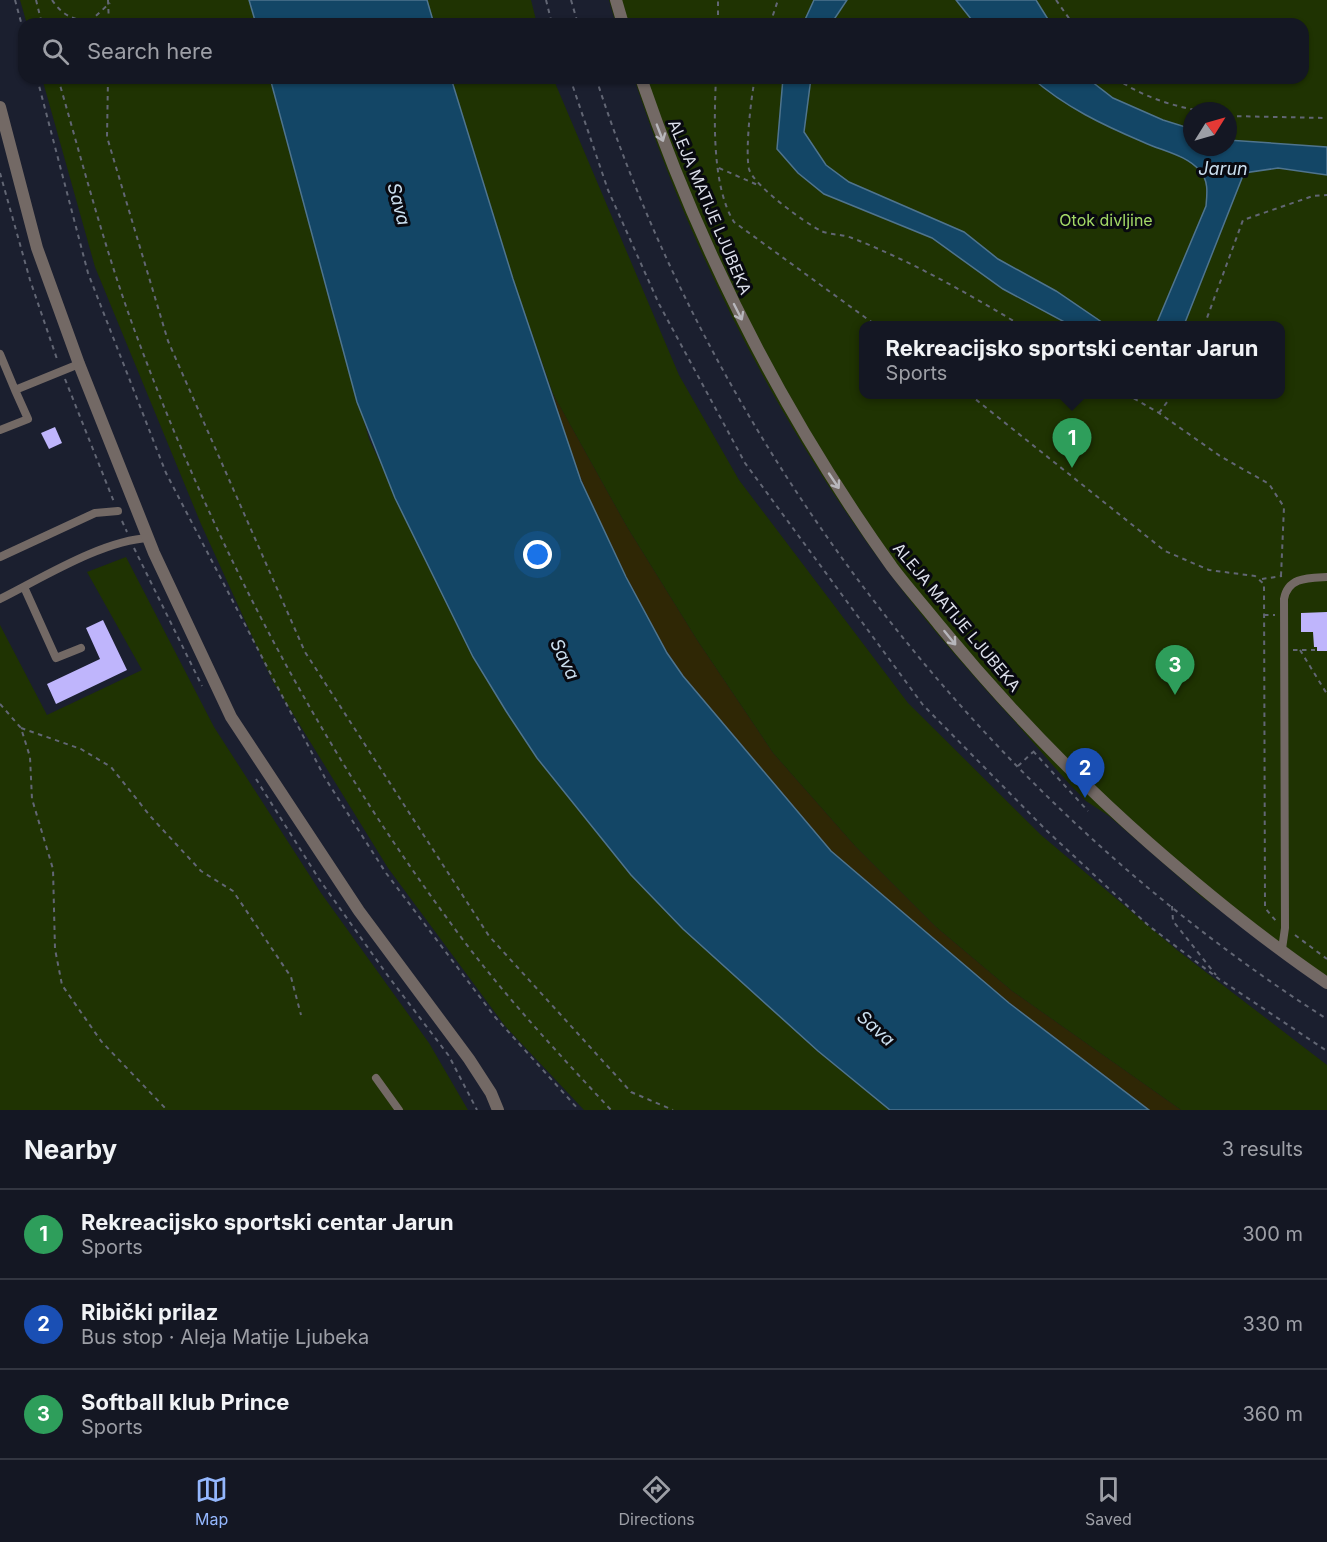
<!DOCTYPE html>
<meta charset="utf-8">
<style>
:root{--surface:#141723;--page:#1d202b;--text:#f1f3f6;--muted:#9d9fa6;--line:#333641;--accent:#94b7fd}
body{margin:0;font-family:Inter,sans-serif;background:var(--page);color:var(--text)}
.compass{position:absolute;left:1183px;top:102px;width:54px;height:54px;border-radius:50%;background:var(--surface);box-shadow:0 2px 4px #0004;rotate:53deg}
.you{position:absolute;left:538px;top:555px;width:21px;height:21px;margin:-15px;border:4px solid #fff;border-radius:50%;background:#1a73e8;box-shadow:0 0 0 9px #1a73e833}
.badge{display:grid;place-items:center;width:39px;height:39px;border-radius:50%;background:var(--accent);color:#fff;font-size:20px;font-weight:700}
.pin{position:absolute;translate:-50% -50px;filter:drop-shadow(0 2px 3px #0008)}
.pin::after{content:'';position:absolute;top:32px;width:21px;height:18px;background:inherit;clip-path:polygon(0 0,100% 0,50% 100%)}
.popup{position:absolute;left:859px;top:321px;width:426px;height:78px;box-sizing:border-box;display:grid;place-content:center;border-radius:12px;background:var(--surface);filter:drop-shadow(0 2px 4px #0005);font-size:20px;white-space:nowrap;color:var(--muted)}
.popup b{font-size:22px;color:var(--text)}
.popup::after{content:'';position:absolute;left:50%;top:100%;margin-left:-12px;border:12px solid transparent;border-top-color:var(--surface)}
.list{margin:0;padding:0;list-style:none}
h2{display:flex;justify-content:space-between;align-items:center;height:78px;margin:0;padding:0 24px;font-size:26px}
h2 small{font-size:20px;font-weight:400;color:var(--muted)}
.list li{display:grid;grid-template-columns:39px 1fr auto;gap:18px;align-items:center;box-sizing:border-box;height:90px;padding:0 24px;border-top:2px solid var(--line)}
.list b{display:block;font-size:22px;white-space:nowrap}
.list p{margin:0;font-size:20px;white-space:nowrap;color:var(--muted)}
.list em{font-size:20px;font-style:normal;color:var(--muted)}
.icon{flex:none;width:33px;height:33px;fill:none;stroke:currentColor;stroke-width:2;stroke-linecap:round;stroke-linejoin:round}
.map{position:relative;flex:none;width:1327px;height:1110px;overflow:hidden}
.search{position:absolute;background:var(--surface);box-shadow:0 2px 4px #0004;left:18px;right:18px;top:18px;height:66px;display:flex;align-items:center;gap:15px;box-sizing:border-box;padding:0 21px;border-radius:18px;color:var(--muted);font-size:22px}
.sheet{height:348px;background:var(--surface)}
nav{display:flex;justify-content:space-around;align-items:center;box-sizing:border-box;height:84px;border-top:2px solid var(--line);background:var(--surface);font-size:16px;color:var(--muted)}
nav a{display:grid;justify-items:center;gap:3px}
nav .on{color:var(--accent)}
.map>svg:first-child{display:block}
.green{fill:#1f3302;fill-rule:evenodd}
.sand{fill:#2f2705}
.water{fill:#134666;stroke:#4f748e;stroke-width:1.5}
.building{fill:#bfb5fc}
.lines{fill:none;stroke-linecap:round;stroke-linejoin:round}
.path{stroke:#626674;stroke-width:2;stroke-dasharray:4.5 4.5;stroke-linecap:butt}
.service{stroke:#736965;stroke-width:8}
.minor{stroke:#736965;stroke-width:12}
.oneway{stroke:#b7b6bb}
.labels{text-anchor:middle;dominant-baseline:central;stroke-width:6;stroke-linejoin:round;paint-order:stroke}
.street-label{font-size:16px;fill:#dcdfea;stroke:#080910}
.park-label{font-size:16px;fill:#a3d966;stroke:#080910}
.water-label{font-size:18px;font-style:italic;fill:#cadeee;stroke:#080910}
</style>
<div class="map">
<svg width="1327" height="1110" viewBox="0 0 1327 1110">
<rect width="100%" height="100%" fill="#1b1f2f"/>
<path class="green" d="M20 0H249L256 24H27Z
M427 0H531L537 24H434Z
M609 0H1327V988L1202 897 1109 816 1086 801C1062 777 1040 750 1017 724 975 678 934 632 896 582 782 431 693 258 634 78H1303V24H616ZM1192 111H1228V147H1192ZM864 326H1280V394H864Z
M42 78H270L369 439 473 657 537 758 631 875 683 929 818 1051 890 1110H584L505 1026 388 868 272 680 201 524 95 267Z
M451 78H553L679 375 739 480 908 703 1041 835 1177 950 1327 1065V1110H1181L1012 991 936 927 855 846 773 753 697 640 627 527 553 394 513 279Z
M126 557 214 727 321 893 429 1043 468 1110H0V625L47 715 142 670 87 572Z"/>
<path class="sand" d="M553 394 627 527 697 640 773 753 855 846 936 927 1012 991 1181 1110H1149L1009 1003 830 851 683 676C643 617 609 548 582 481 570 453 562 423 553 394Z"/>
<path class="water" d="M249 0H427L434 24H256Z
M814 0H847L831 24H803Z
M956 0H1036L1051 24H975Z
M270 78H451L513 279 581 481 626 577 667 653 683 676 831 851 1009 1003 1149 1110H890L818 1051 683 929 631 875 537 758 506 711 473 657 395 498 357 402Z
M783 78H811L804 132 826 165 849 182 964 232 998 259 1056 291 1106 325H1070L1003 289 932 238 824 194 798 173 777 149Z
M1032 78H1087L1113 98 1163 120 1192 129V147H1228V140L1327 147V175L1278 168 1244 173 1184 325H1156L1206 206C1207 194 1209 181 1200 171 1187 155 1162 151 1143 142 1103 125 1065 107 1032 78Z"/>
<path class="building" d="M55 427 62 443 49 449 41 433Z
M1327 612V651H1317V647H1314L1313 632H1301V613Z
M103 620 127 670 56 704 47 684 100 659 86 628Z"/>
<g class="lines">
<path class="path" d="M15 0 24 33
M36 0 42 24
M52 0C62 15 72 19 89 22L110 3
M108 0 109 24
M546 0 552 24
M571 0 578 24
M1056 0 1073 24
M718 24V0
M770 24 778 0
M37 78 88 273 166 473 325 778 386 873 495 1017 579 1110
M58 78C84 168 107 258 140 345 217 551 321 748 452 925 500 991 556 1051 611 1110
M108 78 107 137 168 341 305 652 489 936 631 1092 673 1110
M570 78 608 190 659 304 745 463 923 705 1046 830 1149 926 1219 979 1327 1051
M596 78C718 456 991 806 1327 1019
M716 78C714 120 712 187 734 222L877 326
M755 78C751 97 745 151 749 169 754 186 804 222 821 231 830 235 842 234 852 238 911 261 967 293 1022 326
M1116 78C1140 96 1172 106 1201 111
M1228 116 1327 118
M719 168 760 186
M0 173 30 280 58 362
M1204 326 1243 220 1313 196 1327 195
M65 379 114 502
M969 394 1165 551 1209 570 1255 576 1264 584 1265 908 1276 921
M1126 394 1159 413 1220 456 1269 484 1284 507 1281 576
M1159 413 1173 394
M122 521 127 532
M134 548 202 686
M1262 579 1282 576
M1264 615H1275
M1293 650H1315
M1300 650 1327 694
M0 704 21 728 30 757 32 799 53 869 55 949 62 985 101 1041 167 1110
M21 728 81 749 111 767 151 817 201 871 233 891 291 977 301 1015
M1033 751 1088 811
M1018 766 1033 752
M256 779 319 879 388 976 449 1056 477 1110
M1172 906 1173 921 1216 975
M1295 935 1327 959"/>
<path class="service" d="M0 354 15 390 79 364
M0 430 28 419 15 390
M0 557 95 513 118 511
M24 587 56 658 81 648
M0 599C42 578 103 540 149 538
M1282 949 1285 928 1284 599C1288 577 1308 578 1327 577
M376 1078 399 1110"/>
<path class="minor" d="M616 0 623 24
M641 78C701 253 784 416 892 567 907 587 924 606 940 626 1004 704 1073 776 1149 843 1205 892 1265 941 1327 983
M0 107 37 248 79 364 154 553 231 717 359 911 469 1059 491 1093 498 1110"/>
</g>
<defs><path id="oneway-shaft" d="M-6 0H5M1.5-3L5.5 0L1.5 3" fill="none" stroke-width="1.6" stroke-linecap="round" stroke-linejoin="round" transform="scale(1.5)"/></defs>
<g class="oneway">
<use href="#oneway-shaft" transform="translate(660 133) rotate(69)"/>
<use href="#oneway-shaft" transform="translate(738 312) rotate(63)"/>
<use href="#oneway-shaft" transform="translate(834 481) rotate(56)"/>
<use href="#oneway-shaft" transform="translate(950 638) rotate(51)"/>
</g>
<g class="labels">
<g class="street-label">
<text transform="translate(710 207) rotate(67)">ALEJA MATIJE LJUBEKA</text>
<text transform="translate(957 617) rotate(50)">ALEJA MATIJE LJUBEKA</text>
</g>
<g class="park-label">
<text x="1106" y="220">Otok divljine</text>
</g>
<g class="water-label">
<text x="1223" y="168">Jarun</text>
<text transform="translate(399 204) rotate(75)">Sava</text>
<text transform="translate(565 659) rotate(64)">Sava</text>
<text transform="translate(876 1028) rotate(42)">Sava</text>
</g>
</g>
</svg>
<svg class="compass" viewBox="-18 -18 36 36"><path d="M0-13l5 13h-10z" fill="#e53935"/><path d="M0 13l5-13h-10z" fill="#9d9fa6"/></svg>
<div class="you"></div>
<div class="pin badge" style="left:1072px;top:468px;background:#2e9e5b">1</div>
<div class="popup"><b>Rekreacijsko sportski centar Jarun</b>Sports</div>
<div class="pin badge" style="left:1085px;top:798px;background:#1a4fb4">2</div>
<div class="pin badge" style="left:1175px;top:695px;background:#2e9e5b">3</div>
<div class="search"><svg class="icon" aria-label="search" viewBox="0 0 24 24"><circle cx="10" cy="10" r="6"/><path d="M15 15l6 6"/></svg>Search here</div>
</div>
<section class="sheet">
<h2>Nearby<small>3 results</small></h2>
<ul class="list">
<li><span class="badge" style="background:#2e9e5b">1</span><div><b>Rekreacijsko sportski centar Jarun</b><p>Sports</p></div><em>300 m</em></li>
<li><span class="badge" style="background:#1a4fb4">2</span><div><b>Ribički prilaz</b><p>Bus stop · Aleja Matije Ljubeka</p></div><em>330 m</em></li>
<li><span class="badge" style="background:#2e9e5b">3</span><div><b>Softball klub Prince</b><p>Sports</p></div><em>360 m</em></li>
</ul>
</section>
<nav>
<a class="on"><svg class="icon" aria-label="map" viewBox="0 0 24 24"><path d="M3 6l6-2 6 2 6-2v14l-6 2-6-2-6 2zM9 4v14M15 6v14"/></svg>Map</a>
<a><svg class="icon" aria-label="directions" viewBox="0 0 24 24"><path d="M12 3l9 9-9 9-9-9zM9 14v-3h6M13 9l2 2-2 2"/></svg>Directions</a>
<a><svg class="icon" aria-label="saved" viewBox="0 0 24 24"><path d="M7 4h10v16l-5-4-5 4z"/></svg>Saved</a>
</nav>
